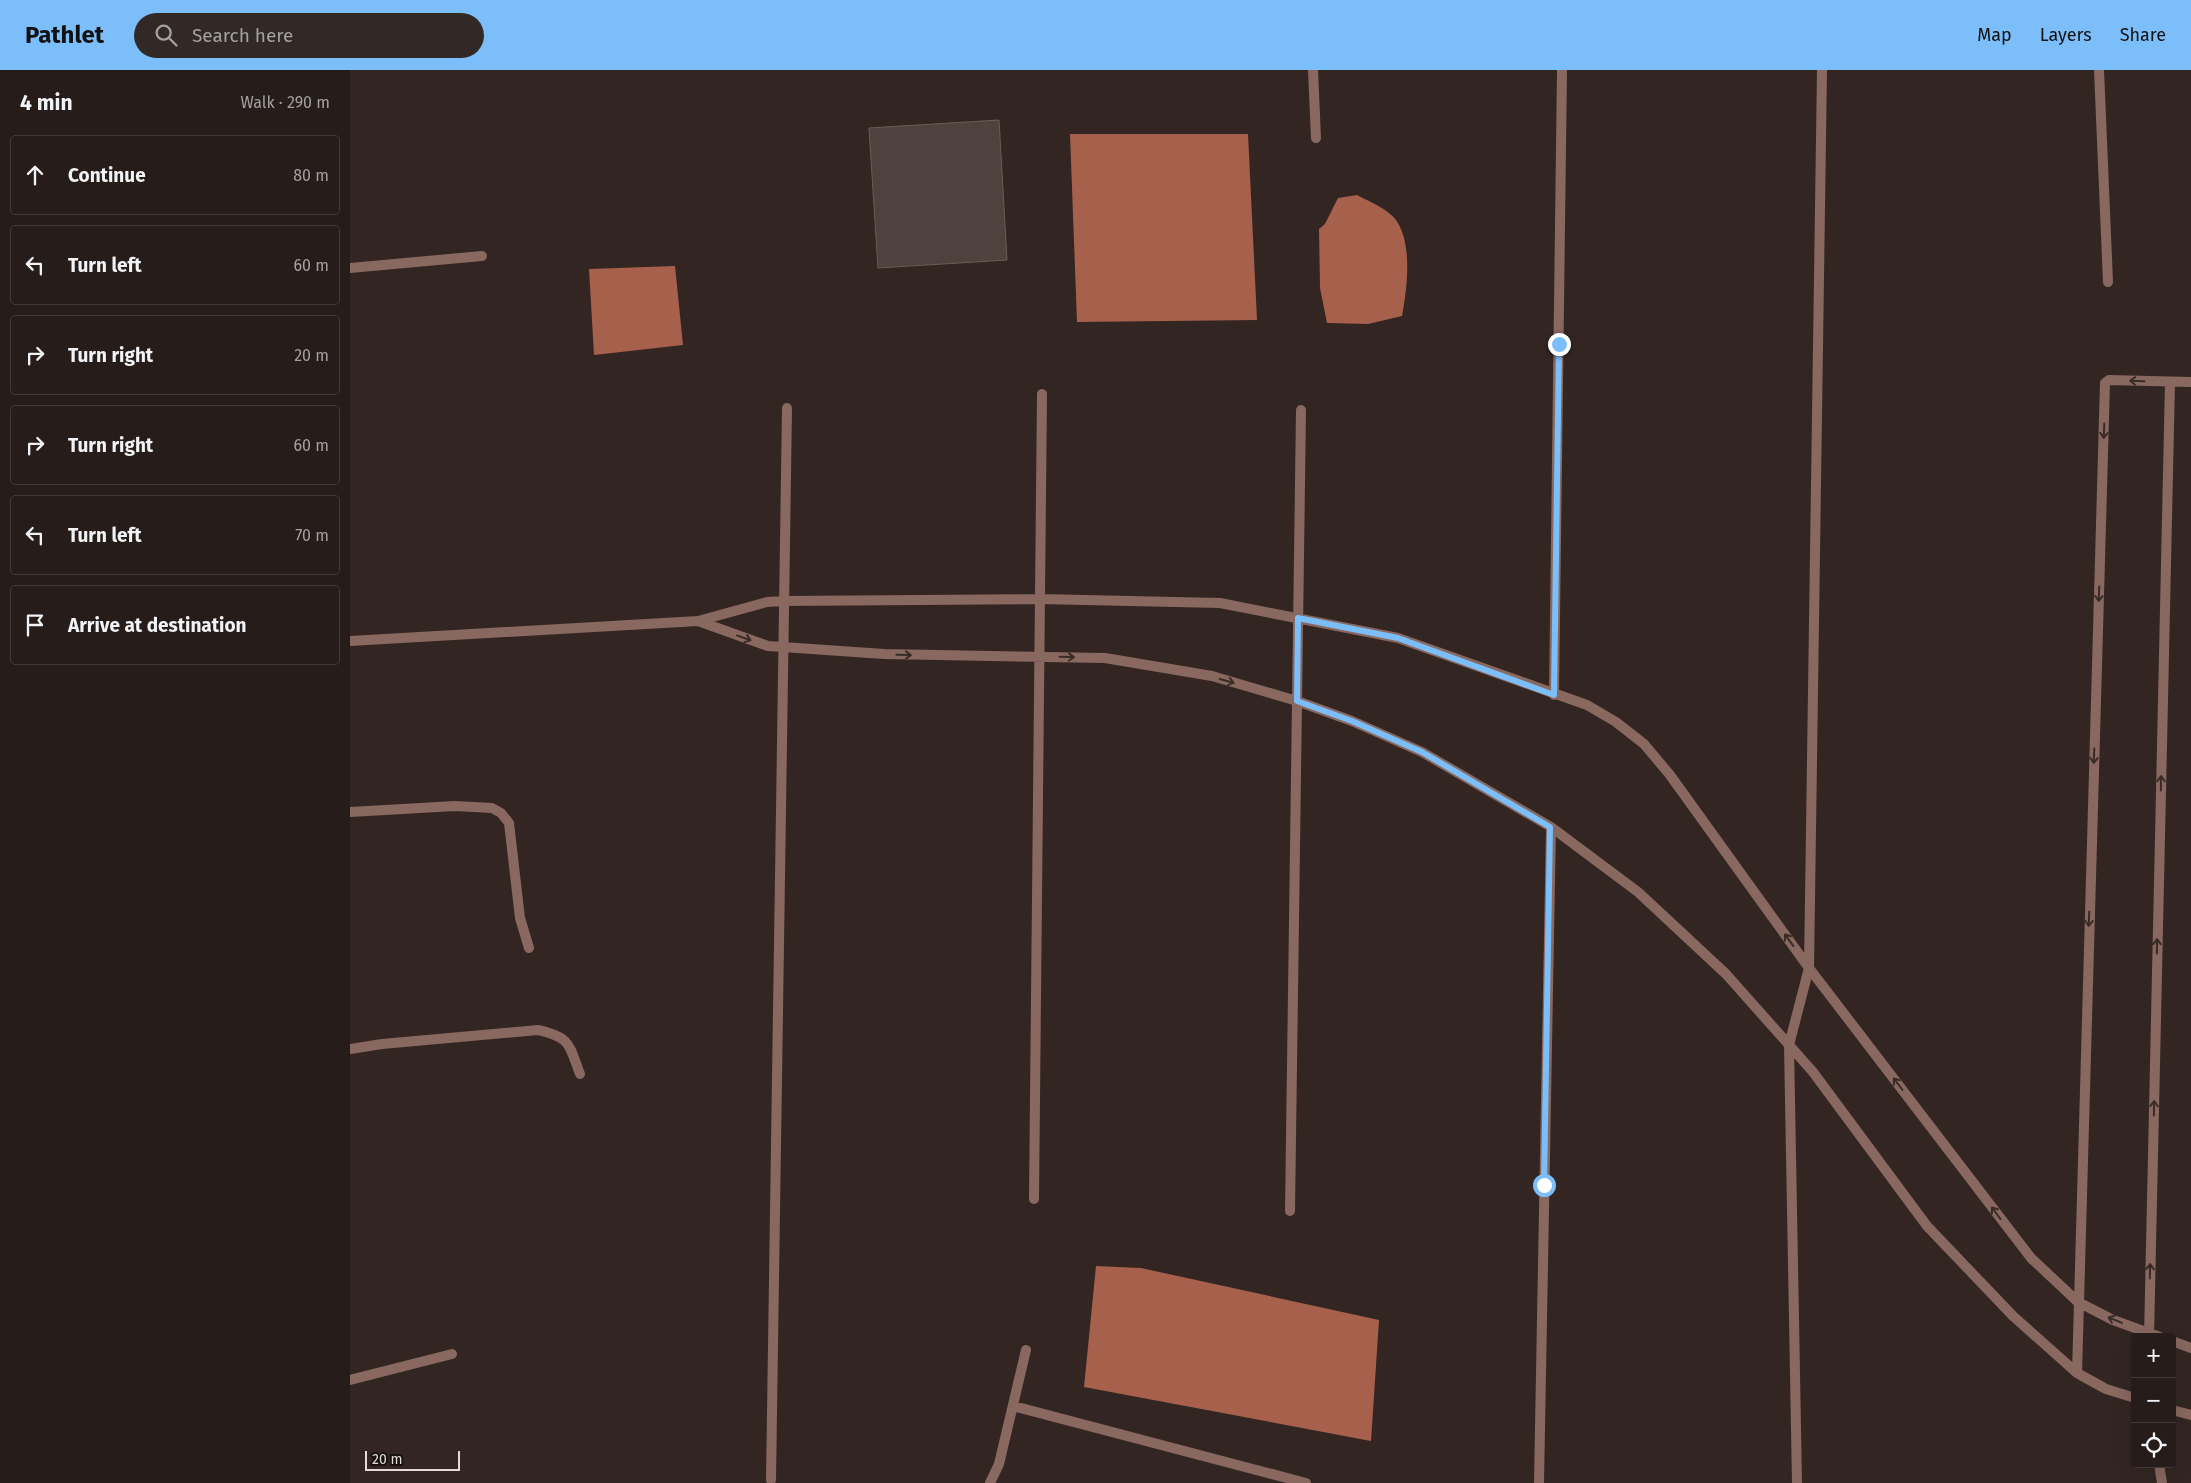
<!DOCTYPE html>
<meta charset="utf-8">
<style>
:root{--surface:#261c1a;--page:#322927;--text:#f1f3f6;--muted:#a4a1a2;--line:#423a39;--accent:#7cbef9}
body{margin:0;font-family:"Fira Sans",sans-serif;background:var(--page);color:var(--text)}
.controls{position:absolute;right:15px;bottom:15px;display:grid;overflow:hidden;border-radius:5px;box-shadow:0 5px 20px #0002}
.controls button{width:45px;height:45px;display:grid;place-items:center;padding:0;border:0;border-bottom:1px solid var(--line);background:var(--surface);color:var(--text);font:25px sans-serif}
.scale{position:absolute;left:15px;bottom:12px;width:95px;box-sizing:border-box;padding-left:5px;border:2px solid #e4dbd8;border-top:0;font-size:14px;line-height:18px;white-space:nowrap;color:#e4dbd8;-webkit-text-stroke:4px #17110f;paint-order:stroke}
.stop{position:absolute;width:15px;height:15px;margin:-11px;border:4px solid #7cbef9;border-radius:50%;background:#fff}
.stop.end{background:#7cbef9;border-color:#fff;box-shadow:0 1px 5px #0008}
.list{margin:0;padding:0;list-style:none}
h2{display:flex;justify-content:space-between;align-items:center;height:65px;margin:0;padding:0 20px;font-size:21px}
h2 small{font-size:16px;font-weight:400;color:var(--muted)}
.list li{display:grid;grid-template-columns:32px 1fr auto;gap:15px;align-items:center;box-sizing:border-box;height:80px;margin:0 10px 10px;padding:0 10px;border:1px solid var(--line);border-radius:5px}
.list b{display:block;font-size:19px;white-space:nowrap}
.list em{font-size:16px;font-style:normal;color:var(--muted)}
.icon{flex:none;width:28px;height:28px;fill:none;stroke:currentColor;stroke-width:2;stroke-linecap:round;stroke-linejoin:round}
.map{position:relative;flex:none;width:1841px;height:1413px;overflow:hidden}
header{display:flex;align-items:center;gap:30px;box-sizing:border-box;height:70px;padding:0 25px;background:var(--accent);color:#111}
header strong{font-size:24px}
nav{display:flex;gap:28px;margin-inline-start:auto;font-size:18px}
.search{width:350px;height:45px;background:var(--page);display:flex;align-items:center;gap:12px;box-sizing:border-box;padding:0 18px;border-radius:28px;color:var(--muted);font-size:19px}
main{display:flex}
aside{flex:1;background:var(--surface)}
.map>svg:first-child{display:block}
.water{fill:#a6604c}
.building{fill:#4f413d;stroke:#6b5c57}
.lines{fill:none;stroke-linecap:round;stroke-linejoin:round}
.lane{stroke:#88685f;stroke-width:10}
.street{stroke:#88685f;stroke-width:10}
.oneway{stroke:#392b27}
.route{stroke:#7cbef9;stroke-width:6}
</style>
<header>
<strong>Pathlet</strong>
<div class="search"><svg class="icon" aria-label="search" viewBox="0 0 24 24"><circle cx="10" cy="10" r="6"/><path d="M15 15l6 6"/></svg>Search here</div>
<nav><a>Map</a><a>Layers</a><a>Share</a></nav>
</header>
<main>
<aside>
<h2>4 min<small>Walk · 290 m</small></h2>
<ul class="list">
<li><svg class="icon" aria-label="ahead" viewBox="0 0 24 24"><path d="M12 20V5M6 11l6-6 6 6"/></svg><div><b>Continue</b></div><em>80 m</em></li>
<li><svg class="icon" aria-label="left" viewBox="0 0 24 24"><path d="M17 20v-9H6M10 6l-5 5 5 5"/></svg><div><b>Turn left</b></div><em>60 m</em></li>
<li><svg class="icon" aria-label="right" viewBox="0 0 24 24"><path d="M7 20v-9h11M14 6l5 5-5 5"/></svg><div><b>Turn right</b></div><em>20 m</em></li>
<li><svg class="icon" aria-label="right" viewBox="0 0 24 24"><path d="M7 20v-9h11M14 6l5 5-5 5"/></svg><div><b>Turn right</b></div><em>60 m</em></li>
<li><svg class="icon" aria-label="left" viewBox="0 0 24 24"><path d="M17 20v-9H6M10 6l-5 5 5 5"/></svg><div><b>Turn left</b></div><em>70 m</em></li>
<li><svg class="icon" aria-label="arrive" viewBox="0 0 24 24"><path d="M6 21V4h12l-3 4 3 4H6"/></svg><div><b>Arrive at destination</b></div></li>
</ul>
</aside>
<div class="map">
<svg width="1841" height="1413" viewBox="0 0 1841 1413">
<rect width="100%" height="100%" fill="#332622"/>
<path class="water" d="M720 64H898L907 250 727 252Z
M1007 125C1020 132 1038 139 1046 150 1063 174 1057 219 1052 246L1018 254 977 253 970 218 969 159 975 154 988 128Z
M325 196 333 275 244 285 239 199Z
M746 1196 791 1198 1029 1250 1021 1371 734 1317Z"/>
<path class="building" d="M649 50 657 190 528 198 519 58Z"/>
<g class="lines">
<path class="lane" d="M963 0 966 68
M0 1310 102 1284"/>
<path class="street" d="M1749 0 1758 212
M0 198 132 186
M348 551 418 576 534 584 755 588 862 606 947 631 1002 651 1072 682 1201 757 1288 822 1376 904 1463 1002 1577 1156 1663 1246 1727 1303 1756 1319 1785 1328
M0 571 348 551 417 532 434 531 690 529 870 533 1048 568 1237 635 1266 652 1294 674 1320 705 1459 898 1681 1188 1728 1232 1763 1250 1810 1267
M1204 625 1212 0
M0 742 105 736 142 738 151 743 159 753 170 848 179 878
M0 979 32 974 188 960C221 967 219 975 230 1004
M684 1129 692 324
M940 1141 951 340
M1799 1267 1820 312
M1822 1271 1841 1278
M1727 1303 1755 313 1759 310 1841 312
M663 1336 956 1413
M1822 1340 1841 1345
M1809 1394 1812 1413
M421 1410 437 338
M640 1413 649 1394 676 1280
M1189 1413 1201 757
M1447 1413 1439 975 1459 898 1472 0"/>
</g>
<defs><path id="oneway-shaft" d="M-6 0H5M1.5-3L5.5 0L1.5 3" fill="none" stroke-width="1.6" stroke-linecap="round" stroke-linejoin="round" transform="scale(1.25)"/></defs>
<g class="oneway">
<use href="#oneway-shaft" transform="translate(1787 311) rotate(-178)"/>
<use href="#oneway-shaft" transform="translate(1754 361) rotate(92)"/>
<use href="#oneway-shaft" transform="translate(1749 524) rotate(92)"/>
<use href="#oneway-shaft" transform="translate(394 568) rotate(20)"/>
<use href="#oneway-shaft" transform="translate(554 585) rotate(1)"/>
<use href="#oneway-shaft" transform="translate(717 587) rotate(1)"/>
<use href="#oneway-shaft" transform="translate(877 611) rotate(16)"/>
<use href="#oneway-shaft" transform="translate(1744 686) rotate(92)"/>
<use href="#oneway-shaft" transform="translate(1811 713) rotate(-89)"/>
<use href="#oneway-shaft" transform="translate(1739 849) rotate(92)"/>
<use href="#oneway-shaft" transform="translate(1439 870) rotate(-126)"/>
<use href="#oneway-shaft" transform="translate(1807 876) rotate(-89)"/>
<use href="#oneway-shaft" transform="translate(1548 1014) rotate(-127)"/>
<use href="#oneway-shaft" transform="translate(1804 1038) rotate(-89)"/>
<use href="#oneway-shaft" transform="translate(1646 1143) rotate(-127)"/>
<use href="#oneway-shaft" transform="translate(1800 1201) rotate(-89)"/>
<use href="#oneway-shaft" transform="translate(1765 1250) rotate(-158)"/>
</g>
<g class="lines">
<path class="route" d="M1194 1115 1200 757 1072 682 1002 651 947 631 948 548 1048 568 1204 625 1209 274"/>
</g>
</svg>
<div class="controls">
<button>+</button>
<button>−</button>
<button><svg class="icon" aria-label="locate" viewBox="0 0 24 24"><circle cx="12" cy="12" r="6"/><path d="M12 2v4M12 18v4M2 12h4M18 12h4"/></svg></button>
</div>
<div class="scale">20 m</div>
<div class="stop" style="left:1194px;top:1115px"></div>
<div class="stop end" style="left:1209px;top:274px"></div>
</div>
</main>
